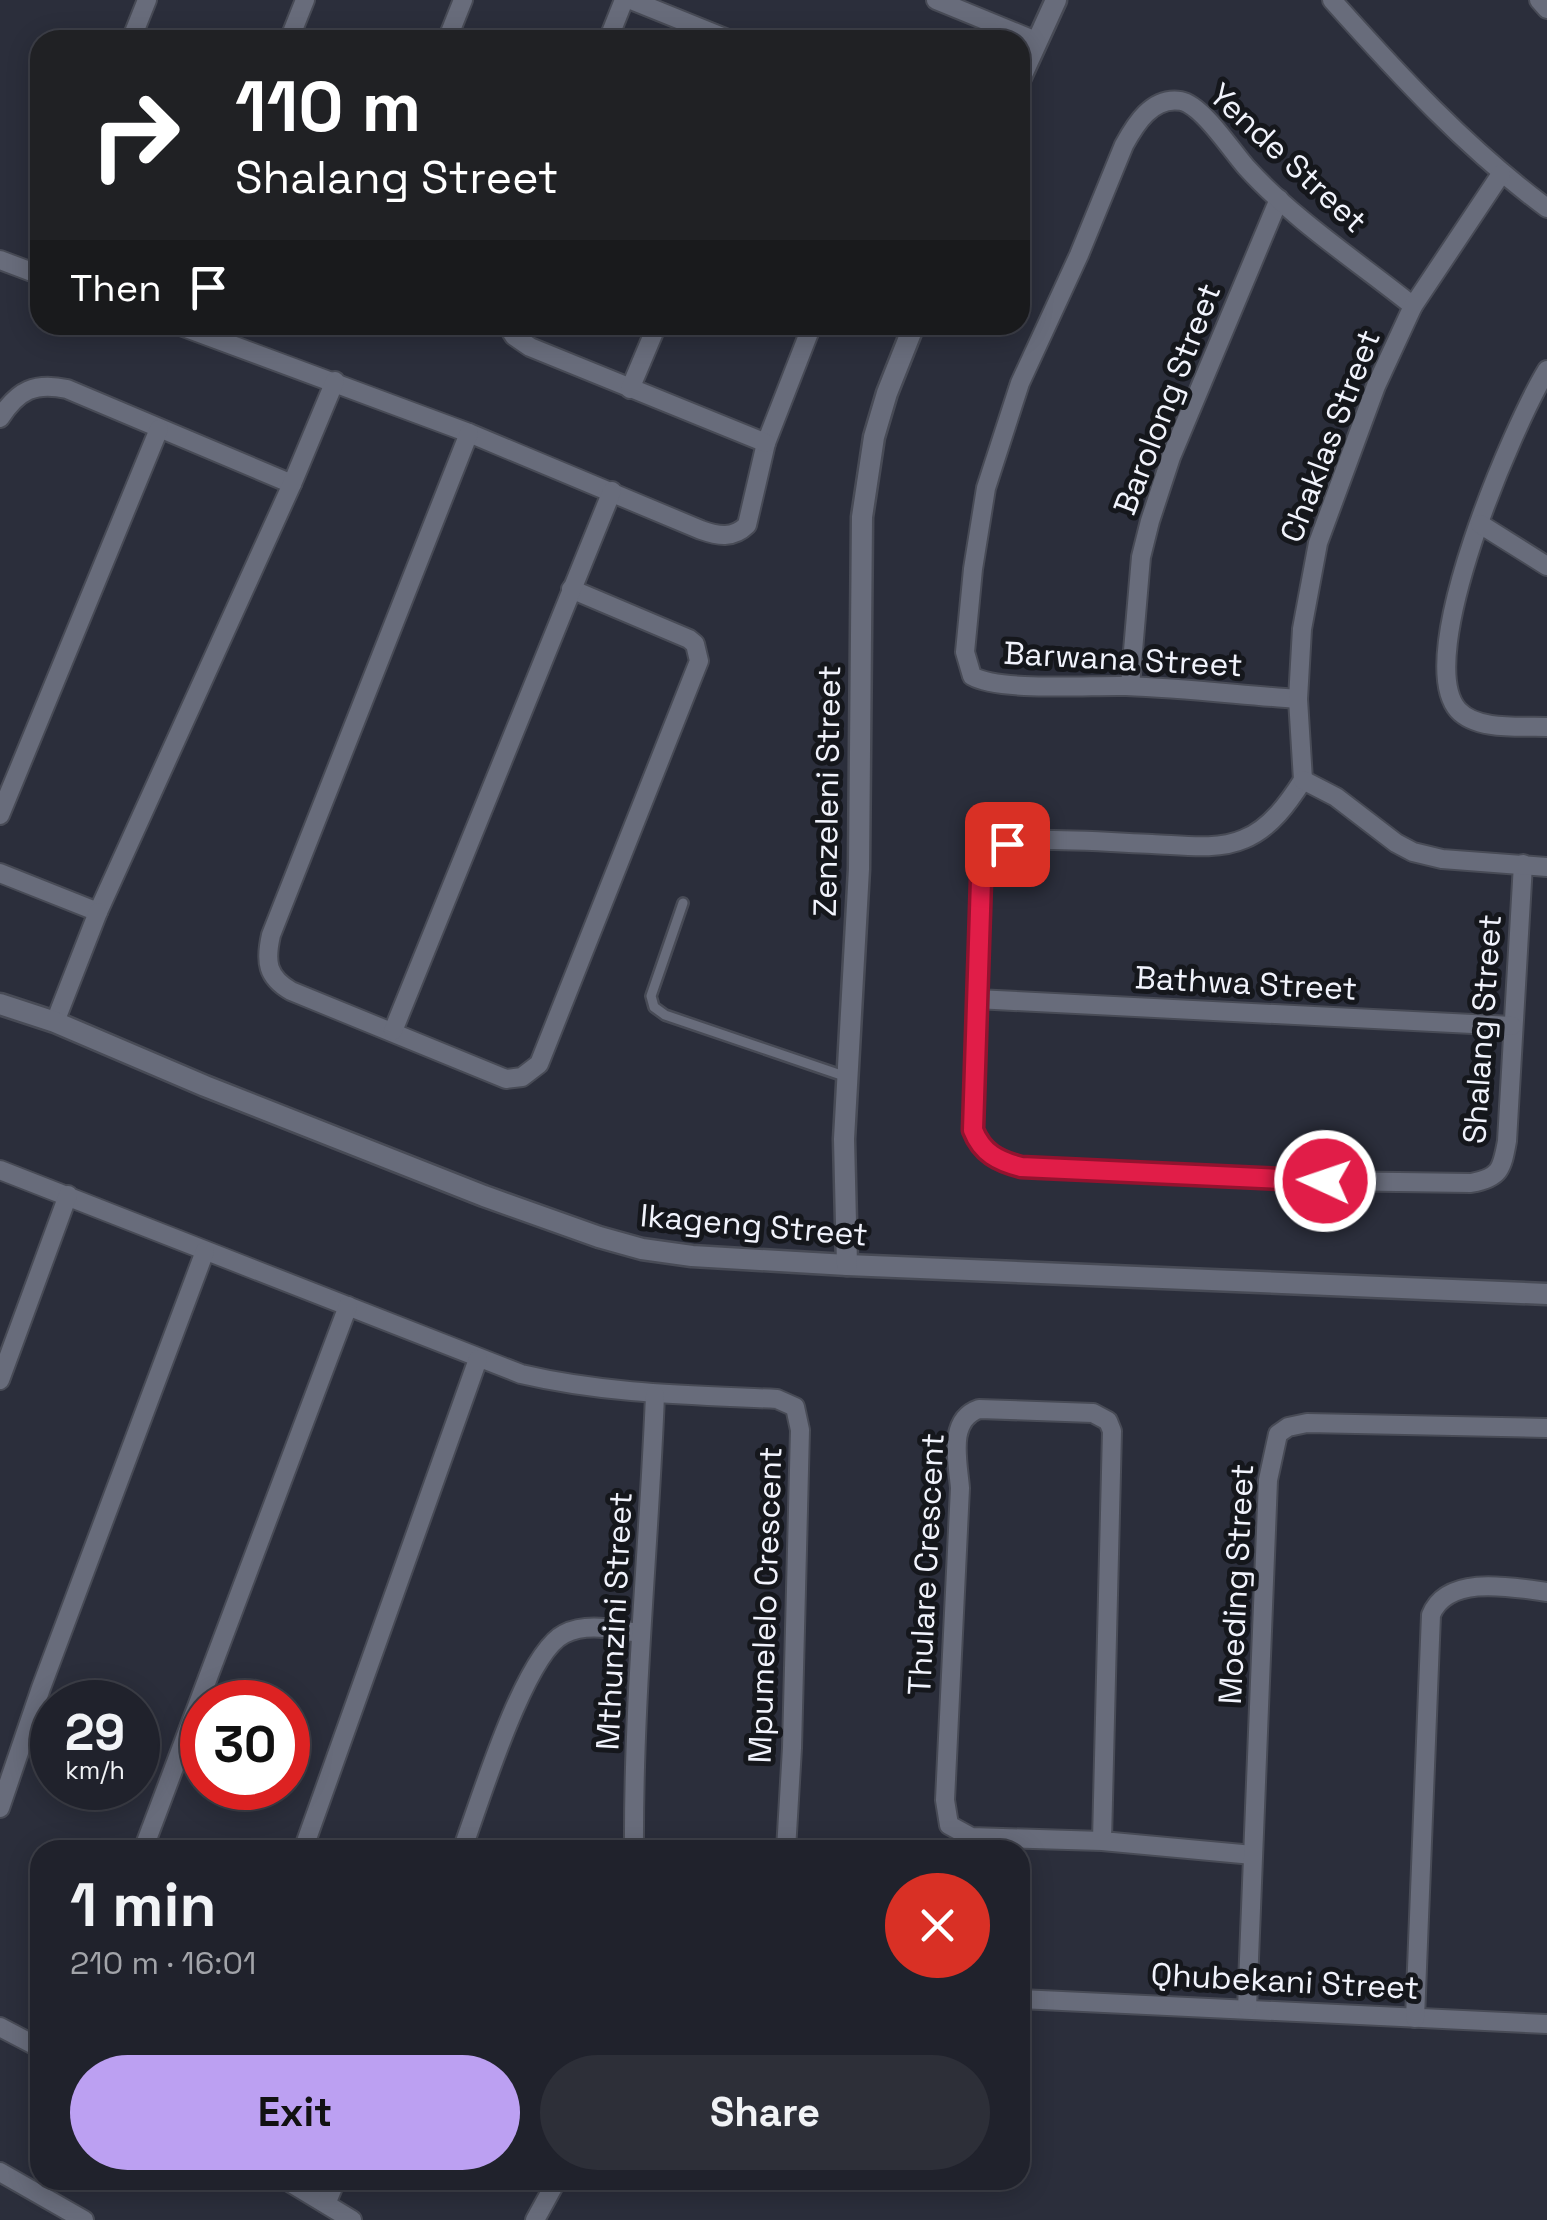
<!DOCTYPE html>
<html lang="en">
<head>
<meta charset="utf-8">
<style>
	:root { --surface:#20222c; --page:#2d2f38; --text:#f1f3f6; --muted:#a2a4a9; --line:#3d3f48; --accent:#bca0f2 }
	body { margin:0; font-family:"Space Grotesk",sans-serif; background:var(--page); color:var(--text); height:100vh; display:flex; flex-direction:column; font-size:38px; white-space:nowrap }
	* { box-sizing:border-box; margin:0 }
	p { font-size:32px; color:var(--muted) }
	.icon { flex:none; width:55px; height:55px; fill:none; stroke:currentColor; stroke-width:2; stroke-linecap:round; stroke-linejoin:round }
	.map { position:relative; flex:1; overflow:hidden }
	.panel { position:absolute; left:30px; top:1840px; width:1000px; height:350px; display:flex; flex-direction:column; background:var(--surface); border-radius:30px; box-shadow:0 5px 25px #0003,0 0 0 2px var(--line) }
	.panel>* { flex:none }
	.hud { position:absolute; left:30px; top:30px; width:1000px; height:305px; border-radius:30px; box-shadow:0 5px 25px #0003,0 0 0 2px var(--line); background:#202124; color:#fff; overflow:hidden }
	.speed { position:absolute; left:30px; top:1680px; display:flex; gap:20px; font-size:50px; font-weight:700; text-align:center }
	.speed>* { display:grid; place-content:center; width:130px; height:130px; border-radius:50%; background:var(--surface); box-shadow:0 5px 25px #0003,0 0 0 2px var(--line); line-height:1 }
	.speed small { font-size:25px; font-weight:400 }
	.speed .limit { border:15px solid #d22; background:#fff; color:#111 }
	.pin { position:absolute; display:grid; place-items:center; width:85px; height:85px; color:#fff; margin:-42px; border-radius:20px; box-shadow:0 5px 15px #0006 }
	.me { position:absolute; width:110px; margin:-55px; rotate:273deg; stroke-linejoin:round; filter:drop-shadow(0 0 8px #0008) }
	.turn { display:flex; align-items:center; gap:35px; height:210px; padding:0 40px; font-size:45px }
	.turn .icon { width:130px; height:130px; stroke-width:2.5 }
	.turn b { display:block; font-size:70px; line-height:85px }
	.then { display:flex; align-items:center; height:95px; padding:0 40px; background:#0003; gap:20px; font-size:38px }
	.round { display:grid; place-items:center; flex:none; width:105px; height:105px; border-radius:52px; background:var(--page) }
	.summary { display:flex; align-items:center; justify-content:space-between; height:170px; padding:0 40px }
	h1 { font-size:60px; font-weight:800; line-height:75px }
	.button { display:flex; gap:20px; margin-top:auto; padding:20px 40px }
	.button a { flex:1; height:115px; border-radius:60px; background:var(--accent); color:#111; font-size:40px; font-weight:800; line-height:115px; text-align:center }
	.button a+a { background:var(--page); color:var(--text) }
	.map>svg:first-child { display:block }
	.lines { fill:none; stroke-linecap:round; stroke-linejoin:round }
	.service-casing { stroke:#484b56; stroke-width:14 }
	.minor-casing { stroke:#484b56; stroke-width:22 }
	.tertiary-casing { stroke:#484b56; stroke-width:25 }
	.service { stroke:#686c7b; stroke-width:9 }
	.minor { stroke:#686c7b; stroke-width:18 }
	.tertiary { stroke:#686c7b; stroke-width:20 }
	.route-casing { stroke:#92132f; stroke-width:25 }
	.route { stroke:#e11d48; stroke-width:18 }
	.labels { text-anchor:middle; dominant-baseline:central; stroke-width:10; stroke-linejoin:round; paint-order:stroke }
	.street-label { font-size:32px; fill:#f1f3fc; stroke:#15171c }
</style>
</head>
<body>
<div class="map">
<svg width="1547" height="2220" viewBox="0 0 1547 2220">
	<rect width="100%" height="100%" fill="#2b2e3b"/>
	<g class="lines">
		<!-- service casing -->
		<g class="service-casing">
			<polyline id="service" points="683,903 651,996 654,1007 665,1015 847,1077"/>
		</g>
		<!-- minor casing -->
		<g class="minor-casing">
			<g id="minor">
				<polyline points="631,0 730,40"/>
				<polyline points="936,0 1036,41"/>
				<path d="M 1332,0 C 1398,74 1467,149 1547,208"/>
				<polyline points="1539,0 1547,9"/>
				<polyline points="131,40 147,0"/>
				<polyline points="289,40 305,0"/>
				<polyline points="447,40 463,0"/>
				<polyline points="608,40 624,0"/>
				<polyline points="0,260 40,275"/>
				<path d="M 178,325 L 469,433 L 701,530 C 718,536 733,539 747,525 L 766,443 L 812,325"/>
				<polyline points="507,325 514,336 530,347 766,443"/>
				<path d="M 1547,370 C 1514,424 1412,658 1458,710 C 1477,731 1521,726 1547,727"/>
				<polyline points="630,389 657,325"/>
				<path d="M 0,418 C 18,390 35,382 67,389 L 292,484"/>
				<path d="M 469,433 L 271,935 C 265,962 267,977 291,991 L 506,1079 L 522,1077 L 539,1064 L 699,661 L 695,644 L 689,639 L 571,589"/>
				<polyline points="1480,524 1547,566"/>
				<polyline points="1130,686 1141,557 1150,521 1171,457 1279,199"/>
				<path d="M 1298,699 C 1241,695 1183,688 1126,686 C 1090,685 1000,692 972,676 L 965,652 L 973,569 L 986,488 L 1020,383 L 1079,255 L 1124,145 C 1135,125 1152,96 1181,101 C 1202,105 1231,150 1246,167 C 1294,220 1357,261 1413,306"/>
				<path d="M 1303,780 C 1289,802 1270,829 1244,839 C 1217,851 1181,845 1152,844 C 1108,842 1065,839 1021,840 C 999,847 989,858 981,880 L 973,1130 C 982,1153 998,1160 1021,1167 L 1325,1181 L 1471,1183 C 1500,1178 1502,1169 1507,1141 L 1523,864"/>
				<polyline points="1303,780 1298,699 1302,629 1318,543 1376,386 1413,306 1501,174"/>
				<polyline points="1303,780 1336,797 1396,843 1413,852 1442,859 1547,867"/>
				<polyline points="0,815 159,429"/>
				<polyline points="0,873 98,912 292,484 335,381"/>
				<polyline points="976,999 1512,1026"/>
				<polyline points="55,1022 98,912"/>
				<polyline points="393,1031 612,491"/>
				<path d="M 0,1170 L 521,1374 C 606,1394 690,1395 777,1399 L 795,1407 L 800,1430 L 792,1748 L 786,1850"/>
				<polyline points="0,1380 68,1195"/>
				<polyline points="0,1808 41,1688 205,1251"/>
				<path d="M 1102,1841 L 1112,1431 L 1108,1421 L 1093,1413 L 979,1409 C 947,1420 958,1462 960,1488 L 945,1800 L 949,1825 L 971,1837 L 1102,1841 L 1253,1855"/>
				<polyline points="143,1850 348,1306"/>
				<polyline points="303,1850 478,1359"/>
				<path d="M 462,1850 C 479,1805 524,1654 564,1634 C 588,1622 615,1630 640,1633"/>
				<path d="M 634,1850 C 633,1698 649,1547 655,1395"/>
				<polyline points="1020,1999 1547,2024"/>
				<polyline points="1247,2009 1268,1480 1278,1434 1288,1427 1307,1423 1547,1428"/>
				<path d="M 1415,2018 L 1431,1615 C 1447,1574 1512,1587 1547,1592"/>
				<polyline points="0,2027 40,2048"/>
				<polyline points="0,2172 84,2220"/>
				<polyline points="286,2180 352,2220"/>
				<polyline points="326,2204 336,2180"/>
				<polyline points="535,2220 557,2180"/>
			</g>
		</g>
		<!-- tertiary casing -->
		<g class="tertiary-casing">
			<g id="tertiary">
				<polyline points="1020,79 1056,0"/>
				<polyline points="0,1004 55,1022 205,1086 484,1196 599,1237 642,1249 692,1256 847,1265 1547,1294"/>
				<polyline points="847,1265 844,1139 859,869 862,517 874,437 887,393 914,325"/>
			</g>
		</g>
		<!-- service -->
		<use href="#service" class="service"/>
		<!-- minor -->
		<use href="#minor" class="minor"/>
		<!-- tertiary -->
		<use href="#tertiary" class="tertiary"/>
	</g>
	<g class="lines">
		<!-- route casing -->
		<g class="route-casing">
			<path id="route" d="M 1007,844 L 987,864 L 981,880 L 973,1130 C 982,1153 998,1161 1021,1167 L 1325,1181"/>
		</g>
		<!-- route -->
		<use href="#route" class="route"/>
	</g>
	<g class="labels">
		<!-- street labels -->
		<g class="street-label">
			<text transform="translate(1288 158) rotate(43)">Yende Street</text>
			<text transform="translate(1167 399) rotate(-69)">Barolong Street</text>
			<text transform="translate(1330 436) rotate(-69)">Chaklas Street</text>
			<text transform="translate(1123 659) rotate(3)">Barwana Street</text>
			<text transform="translate(827 791) rotate(-89)">Zenzeleni Street</text>
			<text transform="translate(1246 983) rotate(3)">Bathwa Street</text>
			<text transform="translate(1482 1029) rotate(-86)">Shalang Street</text>
			<text transform="translate(754 1225) rotate(5)">Ikageng Street</text>
			<text transform="translate(926 1564) rotate(-87)">Thulare Crescent</text>
			<text transform="translate(1236 1584) rotate(-87)">Moeding Street</text>
			<text transform="translate(765 1605) rotate(-88)">Mpumelelo Crescent</text>
			<text transform="translate(614 1621) rotate(-87)">Mthunzini Street</text>
			<text transform="translate(1285 1981) rotate(3)">Qhubekani Street</text>
		</g>
	</g>
</svg>
<div class="speed"><div>29<small>km/h</small></div><div class="limit">30</div></div>
<div class="pin" style="left:1007px;top:844px;background:#d93025"><svg class="icon" aria-label="arrive" viewBox="0 0 24 24"><path d="M6 21V4h12l-3 4 3 4H6"/></svg></div>
<svg class="me" style="left:1325px;top:1181px" viewBox="-20 -20 40 40"><circle r="17" fill="#e11d48" stroke="#fff" stroke-width="3"/><path d="M0-11L8 9 0 5-8 9z" fill="#fff"/></svg>
<div class="hud">
<div class="turn"><svg class="icon" aria-label="right" viewBox="0 0 24 24"><path d="M7 20v-9h11M14 6l5 5-5 5"/></svg><div><b>110 m</b>Shalang Street</div></div>
<div class="then">Then<svg class="icon" aria-label="arrive" viewBox="0 0 24 24"><path d="M6 21V4h12l-3 4 3 4H6"/></svg></div>
</div>
<section class="panel">
<div class="summary"><div><h1>1 min</h1><p>210 m · 16:01</p></div><a class="round" style="background:#d93025;color:#fff"><svg class="icon" aria-label="close" viewBox="0 0 24 24"><path d="M6 6l12 12M18 6L6 18"/></svg></a></div>
<div class="button"><a>Exit</a><a>Share</a></div>
</section>
</div>
</body>
</html>
